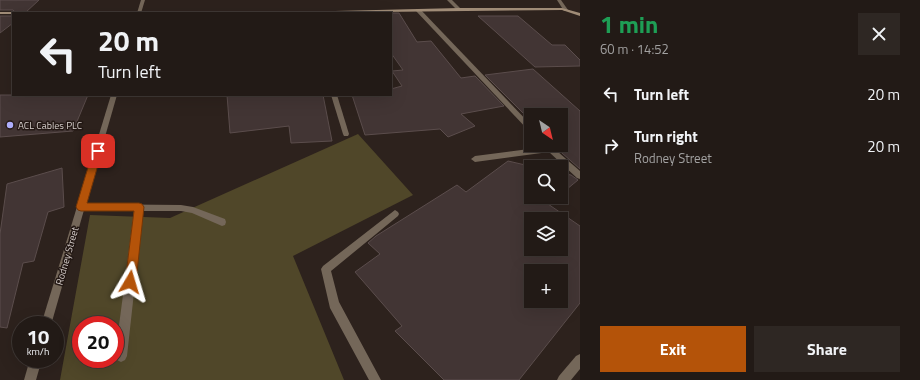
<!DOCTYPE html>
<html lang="en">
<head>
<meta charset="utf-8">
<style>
	:root { --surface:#221a16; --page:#2e2723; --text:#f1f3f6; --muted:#a2a1a1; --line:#3f3835; --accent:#b45309 }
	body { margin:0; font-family:"Titillium Web",sans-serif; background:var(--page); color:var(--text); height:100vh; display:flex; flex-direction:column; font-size:15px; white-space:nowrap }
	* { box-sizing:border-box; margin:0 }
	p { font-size:13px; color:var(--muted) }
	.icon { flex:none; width:22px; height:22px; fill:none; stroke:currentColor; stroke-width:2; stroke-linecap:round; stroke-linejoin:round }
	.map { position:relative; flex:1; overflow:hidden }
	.sheet { display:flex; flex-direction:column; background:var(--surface); width:340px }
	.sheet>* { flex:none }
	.hud { position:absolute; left:12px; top:12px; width:380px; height:84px; border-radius:0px; box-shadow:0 4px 16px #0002,0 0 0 1px var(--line); background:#221a16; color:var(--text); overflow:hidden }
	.needle { width:26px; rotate:145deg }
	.tools { position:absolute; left:524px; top:108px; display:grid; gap:8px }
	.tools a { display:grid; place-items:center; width:44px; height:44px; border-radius:0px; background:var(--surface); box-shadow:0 4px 16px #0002,0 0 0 1px var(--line); font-size:20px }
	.speed { position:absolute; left:12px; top:316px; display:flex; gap:8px; font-size:20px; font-weight:700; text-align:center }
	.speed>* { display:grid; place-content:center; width:52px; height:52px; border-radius:50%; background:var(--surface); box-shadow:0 4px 16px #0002,0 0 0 1px var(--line); line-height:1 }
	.speed small { font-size:10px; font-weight:400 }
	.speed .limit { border:6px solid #d22; background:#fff; color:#111 }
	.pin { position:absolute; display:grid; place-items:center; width:34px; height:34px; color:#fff; margin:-17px; border-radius:8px; box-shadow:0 2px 6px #0006 }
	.me { position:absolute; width:44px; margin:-22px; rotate:7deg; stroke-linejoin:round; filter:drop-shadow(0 0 3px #0008) }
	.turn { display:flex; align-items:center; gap:14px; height:84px; padding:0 20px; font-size:18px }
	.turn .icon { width:52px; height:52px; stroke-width:2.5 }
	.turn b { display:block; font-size:28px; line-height:34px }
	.round { display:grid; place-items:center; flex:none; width:42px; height:42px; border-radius:0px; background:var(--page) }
	.head { display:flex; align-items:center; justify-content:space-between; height:68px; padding:0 20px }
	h1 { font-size:24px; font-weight:700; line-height:30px; color:#1e9e55 }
	.primary-button { display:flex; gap:8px; margin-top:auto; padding:8px 20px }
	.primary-button a { flex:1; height:46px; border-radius:0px; background:var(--accent); color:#fff; font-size:16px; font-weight:700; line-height:46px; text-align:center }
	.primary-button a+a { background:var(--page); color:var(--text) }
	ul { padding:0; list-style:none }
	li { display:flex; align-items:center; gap:12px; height:52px; padding:0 20px }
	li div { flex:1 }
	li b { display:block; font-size:15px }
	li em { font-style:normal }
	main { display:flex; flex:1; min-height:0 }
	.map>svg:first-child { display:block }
	.green { fill:#504729; fill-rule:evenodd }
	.building { fill:#423534; stroke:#5b4d4c; fill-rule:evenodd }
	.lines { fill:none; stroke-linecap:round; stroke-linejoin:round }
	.lane { fill:#746759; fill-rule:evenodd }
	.street { fill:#746759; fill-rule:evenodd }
	.secondary { fill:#a08c77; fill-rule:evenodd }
	.route { fill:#b45309; stroke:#753606 }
	.poi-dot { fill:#aeaefb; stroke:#231814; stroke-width:1.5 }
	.labels { text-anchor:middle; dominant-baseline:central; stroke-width:3; stroke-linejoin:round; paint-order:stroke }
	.poi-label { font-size:10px; fill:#d7cfcc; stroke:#231814; text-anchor:start }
	.street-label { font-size:10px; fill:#d7cfcc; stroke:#231814 }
</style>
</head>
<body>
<main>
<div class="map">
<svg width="580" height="380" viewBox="0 0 580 380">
	<rect width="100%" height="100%" fill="#2d221d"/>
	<!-- green -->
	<path class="green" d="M 358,134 L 413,195 L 293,256 L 344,380 L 60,380 L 90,215 L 170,218 ZM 81,325 L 115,325 L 115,359 L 81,359 Z"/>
	<!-- building -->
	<g class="building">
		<polygon points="0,0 39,0 25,13 16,13 13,10 0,10"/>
		<polygon points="391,13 399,13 417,42 431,41 461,78 475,76 504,106 461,114 475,126 448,137 440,129 365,135 352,95 391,95 391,89 402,86 392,71 403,70 391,53"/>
		<polygon points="0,16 13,16 13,23 0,33"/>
		<polygon points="478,16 518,16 552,45 565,45 580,60 580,66 535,67"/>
		<polygon points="533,69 580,111 580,169 553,145 561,145 561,115 531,115 531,121 485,75"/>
		<polygon points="0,95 88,95 73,131 0,137"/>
		<polygon points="227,95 323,95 332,141 291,143 289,126 230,133"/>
		<path d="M 508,161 L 534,167 L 531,167 L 531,197 L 557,197 L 548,204 L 580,226 L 580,303 L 519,380 L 444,380 L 395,331 L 402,326 L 355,272 L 380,254 L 368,243 L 376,236 L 457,185 L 466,192 ZM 531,219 L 561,219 L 561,249 L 531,249 ZM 531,271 L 561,271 L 561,301 L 531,301 Z"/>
		<polygon points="62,168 64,207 48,212 34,261 23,263 7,328 0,327 0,234 7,184"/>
		<polygon points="561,173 571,175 578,180 561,194"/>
	</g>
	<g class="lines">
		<!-- lane -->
		<polygon class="lane" points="81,204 181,205 193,207 225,219 226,222 225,225 222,226 192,213 181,211 143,211 127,356 125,360 121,362 117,360 115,356 134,211 81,210 78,209 77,207 78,205"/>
		<!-- street -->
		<g class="street">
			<polygon points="141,0 145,0 141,13 137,13"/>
			<polygon points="447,0 452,0 461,9 457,10"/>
			<polygon points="557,0 561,0 568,10 568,11 564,11"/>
			<polygon points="416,9 420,9 531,125 531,131 529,131 416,11"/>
			<polygon points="111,95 117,95 51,325 41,325"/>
			<polygon points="331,95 337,95 349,134 348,136 344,136 343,134"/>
			<polygon points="544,145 550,145 580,171 580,179 577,178 549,152 475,162 471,159 475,156 544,147"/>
			<polygon points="395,210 398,212 399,214 398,216 331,271 339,302 381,380 369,380 330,308 321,269 323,266"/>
			<polygon points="580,354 580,369 571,380 557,380 559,376 576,356"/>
			<polygon points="30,359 42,359 36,380 24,380"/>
		</g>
		<!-- secondary -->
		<g class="secondary">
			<polygon points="459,8 562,8 580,13 580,16 562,10 292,13 294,12"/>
			<polygon points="0,12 13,12 15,13 13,13 13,14 0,14"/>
		</g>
	</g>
	<!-- route -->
	<polygon class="route" points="98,148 102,151 87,203 139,203 142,204 144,207 136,282 134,285 130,287 126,285 125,282 134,211 81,211 78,210 76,207 93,151"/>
	<!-- markers -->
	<circle class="poi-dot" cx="10" cy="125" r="4"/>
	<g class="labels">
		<!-- poi labels -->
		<g class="poi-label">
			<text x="18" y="125">ACL Cables PLC</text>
		</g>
		<!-- street labels -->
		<g class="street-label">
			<text transform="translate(67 256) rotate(-74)">Rodney Street</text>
		</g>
	</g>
</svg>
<div class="tools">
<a><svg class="needle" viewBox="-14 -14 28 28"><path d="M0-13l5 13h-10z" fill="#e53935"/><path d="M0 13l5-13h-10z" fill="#a2a1a1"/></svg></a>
<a><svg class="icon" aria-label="search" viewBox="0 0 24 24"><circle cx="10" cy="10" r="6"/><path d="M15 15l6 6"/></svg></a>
<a><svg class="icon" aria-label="layers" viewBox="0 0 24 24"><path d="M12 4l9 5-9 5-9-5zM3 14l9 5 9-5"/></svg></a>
<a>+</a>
</div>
<div class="speed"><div>10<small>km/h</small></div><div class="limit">20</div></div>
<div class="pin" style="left:98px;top:151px;background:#d93025"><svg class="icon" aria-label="arrive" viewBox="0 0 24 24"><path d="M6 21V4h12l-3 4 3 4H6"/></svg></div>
<svg class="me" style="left:130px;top:282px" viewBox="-20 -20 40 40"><path d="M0-17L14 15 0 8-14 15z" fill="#b45309" stroke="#fff" stroke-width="4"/></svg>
<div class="hud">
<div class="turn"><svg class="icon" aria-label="left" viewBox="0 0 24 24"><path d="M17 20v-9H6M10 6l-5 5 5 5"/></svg><div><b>20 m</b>Turn left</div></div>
</div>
</div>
<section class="sheet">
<div class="head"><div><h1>1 min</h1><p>60 m · 14:52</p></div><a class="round"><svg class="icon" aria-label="close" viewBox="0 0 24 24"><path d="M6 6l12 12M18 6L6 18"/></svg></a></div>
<ul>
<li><svg class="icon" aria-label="left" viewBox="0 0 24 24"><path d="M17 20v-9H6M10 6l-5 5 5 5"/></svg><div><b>Turn left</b></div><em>20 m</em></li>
<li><svg class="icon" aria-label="right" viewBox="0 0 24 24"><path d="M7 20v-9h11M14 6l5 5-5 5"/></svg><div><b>Turn right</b><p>Rodney Street</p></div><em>20 m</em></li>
</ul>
<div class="primary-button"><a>Exit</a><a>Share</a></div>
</section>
</main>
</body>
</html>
